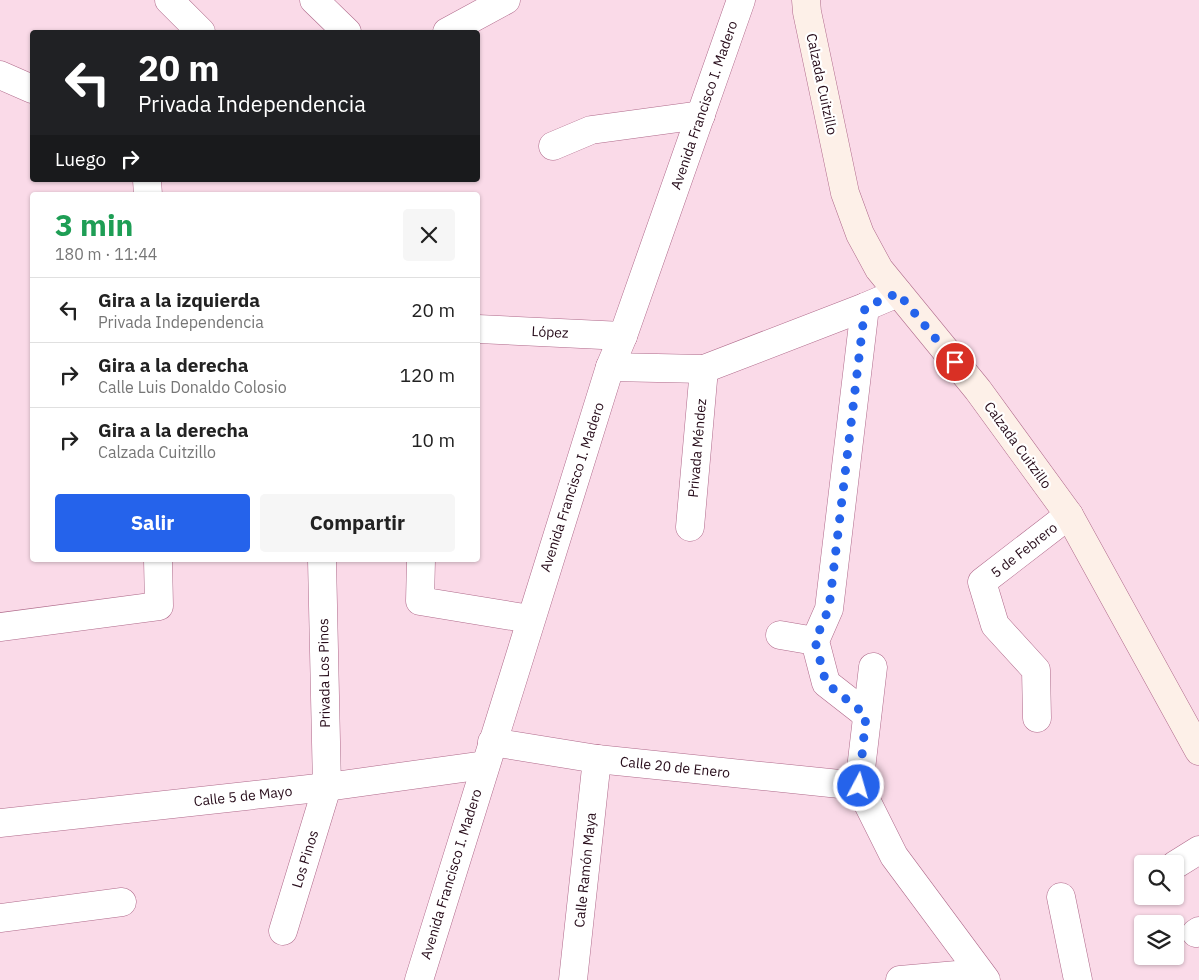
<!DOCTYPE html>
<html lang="es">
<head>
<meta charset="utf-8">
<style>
	:root { --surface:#fff; --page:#f6f6f6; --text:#222; --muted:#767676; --line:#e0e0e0; --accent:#2563eb }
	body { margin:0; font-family:"IBM Plex Sans",sans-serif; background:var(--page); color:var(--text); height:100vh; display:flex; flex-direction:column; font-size:19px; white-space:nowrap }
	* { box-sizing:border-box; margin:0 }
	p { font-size:16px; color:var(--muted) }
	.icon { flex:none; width:28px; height:28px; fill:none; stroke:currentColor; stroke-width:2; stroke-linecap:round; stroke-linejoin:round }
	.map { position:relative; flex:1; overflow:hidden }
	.side { position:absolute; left:30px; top:192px; width:450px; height:370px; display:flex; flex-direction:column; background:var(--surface); border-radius:5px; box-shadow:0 1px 4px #0004 }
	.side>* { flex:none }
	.banner { position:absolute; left:30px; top:30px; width:450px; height:152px; border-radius:5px; box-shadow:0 1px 4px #0004; background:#202124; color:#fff; overflow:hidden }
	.buttons { position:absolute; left:1134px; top:855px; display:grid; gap:10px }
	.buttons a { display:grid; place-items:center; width:50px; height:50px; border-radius:5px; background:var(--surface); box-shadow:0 1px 4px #0004; font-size:25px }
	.pin { position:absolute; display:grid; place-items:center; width:42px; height:42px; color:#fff; margin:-21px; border:2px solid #fff; border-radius:50%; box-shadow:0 1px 5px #0007 }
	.me { position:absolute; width:55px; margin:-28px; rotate:6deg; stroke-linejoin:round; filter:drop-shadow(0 0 4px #0008) }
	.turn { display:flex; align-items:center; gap:18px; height:105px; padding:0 25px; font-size:22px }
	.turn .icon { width:65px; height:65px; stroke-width:2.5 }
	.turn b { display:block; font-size:35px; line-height:42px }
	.then { display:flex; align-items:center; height:48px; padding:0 25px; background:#0003; gap:10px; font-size:19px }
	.round { display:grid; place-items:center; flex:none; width:52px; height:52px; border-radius:5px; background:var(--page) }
	.head { display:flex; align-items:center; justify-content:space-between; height:85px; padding:0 25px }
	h1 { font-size:30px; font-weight:800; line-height:38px; color:#1e9e55 }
	.action { display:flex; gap:10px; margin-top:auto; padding:10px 25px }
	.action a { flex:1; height:58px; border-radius:5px; background:var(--accent); color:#fff; font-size:20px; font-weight:800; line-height:58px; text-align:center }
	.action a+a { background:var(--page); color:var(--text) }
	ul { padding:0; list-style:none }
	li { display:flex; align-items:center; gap:15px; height:65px; padding:0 25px; border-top:1px solid var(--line) }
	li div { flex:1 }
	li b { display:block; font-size:19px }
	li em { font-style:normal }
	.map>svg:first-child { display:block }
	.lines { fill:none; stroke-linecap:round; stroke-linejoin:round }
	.street-casing { stroke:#af698a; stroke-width:29 }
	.secondary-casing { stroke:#af698a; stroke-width:29 }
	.street { stroke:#fff; stroke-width:28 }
	.secondary { stroke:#fdf0e8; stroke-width:28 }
	.route { stroke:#2563eb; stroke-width:9; stroke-dasharray:0 16.2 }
	.labels { text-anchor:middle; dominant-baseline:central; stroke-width:4.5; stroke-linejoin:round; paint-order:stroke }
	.street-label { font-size:14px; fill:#260b19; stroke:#fff }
</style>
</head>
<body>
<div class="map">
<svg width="1199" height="980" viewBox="0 0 1199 980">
	<rect width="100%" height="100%" fill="#fadae8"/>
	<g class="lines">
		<!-- street casing -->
		<g class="street-casing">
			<g id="street">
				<polyline points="169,0 201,32"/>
				<polyline points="314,0 347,32"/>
				<polyline points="447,32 506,0"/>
				<polyline points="0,75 32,89"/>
				<polyline points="553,146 591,130 701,115"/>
				<polyline points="147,180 148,195"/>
				<polyline points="865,307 829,609 815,641 826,683 867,715"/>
				<polyline points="478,329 623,336"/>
				<polyline points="610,367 704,369 865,307 898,293"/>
				<polyline points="690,527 704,369"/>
				<polyline points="421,560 420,601 530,619"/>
				<polyline points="0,627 159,606 158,560"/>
				<polyline points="780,635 815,641"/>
				<polyline points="873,667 859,786 894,856 986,980"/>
				<polyline points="1037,718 1036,670 995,625 982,582 1069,515"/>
				<polyline points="492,742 597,759 859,786"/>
				<polyline points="0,823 327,787 485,765"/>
				<polyline points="1175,865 1199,850"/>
				<polyline points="1061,897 1078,980"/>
				<polyline points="0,918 122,902"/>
				<polyline points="283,931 327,787 322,560"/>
				<polyline points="1196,933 1199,931"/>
				<polyline points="419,980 610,367 623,336 741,0"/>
				<polyline points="573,980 597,759"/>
				<polyline points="900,980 980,973"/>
			</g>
		</g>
		<!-- secondary casing -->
		<g class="secondary-casing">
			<polyline id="secondary" points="806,0 807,12 845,193 860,234 879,269 978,390 1069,515 1199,751"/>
		</g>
		<!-- street -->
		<use href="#street" class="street"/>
		<!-- secondary -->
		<use href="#secondary" class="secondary"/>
	</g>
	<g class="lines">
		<!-- route -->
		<polyline class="route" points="859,786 866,715 826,683 815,641 829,608 865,307 898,293 955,362"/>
	</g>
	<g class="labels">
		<!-- street labels -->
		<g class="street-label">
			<text transform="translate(822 84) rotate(78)">Calzada Cuitzillo</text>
			<text transform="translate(704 105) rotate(-71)">Avenida Francisco I. Madero</text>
			<text transform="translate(550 332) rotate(3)">López</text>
			<text transform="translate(1018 445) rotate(54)">Calzada Cuitzillo</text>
			<text transform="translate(697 448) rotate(-85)">Privada Méndez</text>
			<text transform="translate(572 487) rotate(-72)">Avenida Francisco I. Madero</text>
			<text transform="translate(1024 550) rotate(-38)">5 de Febrero</text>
			<text transform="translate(324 673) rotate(-91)">Privada Los Pinos</text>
			<text transform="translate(675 767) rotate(6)">Calle 20 de Enero</text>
			<text transform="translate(243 796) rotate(-6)">Calle 5 de Mayo</text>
			<text transform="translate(305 859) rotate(-73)">Los Pinos</text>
			<text transform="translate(585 870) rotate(-84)">Calle Ramón Maya</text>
			<text transform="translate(451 874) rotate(-73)">Avenida Francisco I. Madero</text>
		</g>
	</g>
</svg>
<div class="buttons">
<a><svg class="icon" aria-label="search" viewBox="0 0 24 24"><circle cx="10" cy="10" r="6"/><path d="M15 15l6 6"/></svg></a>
<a><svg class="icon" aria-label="layers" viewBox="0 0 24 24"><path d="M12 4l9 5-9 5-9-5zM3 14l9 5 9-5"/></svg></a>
</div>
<div class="pin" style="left:955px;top:362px;background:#d93025"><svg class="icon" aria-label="arrive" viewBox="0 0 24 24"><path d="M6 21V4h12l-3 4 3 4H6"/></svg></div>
<svg class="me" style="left:859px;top:786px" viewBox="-20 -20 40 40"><circle r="17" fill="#2563eb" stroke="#fff" stroke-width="3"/><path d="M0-11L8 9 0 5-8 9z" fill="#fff"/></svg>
<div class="banner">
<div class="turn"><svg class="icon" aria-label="left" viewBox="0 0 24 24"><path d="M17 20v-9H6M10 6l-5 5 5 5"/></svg><div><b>20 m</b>Privada Independencia</div></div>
<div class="then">Luego<svg class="icon" aria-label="right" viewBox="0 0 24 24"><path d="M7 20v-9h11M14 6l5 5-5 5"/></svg></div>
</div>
<section class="side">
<div class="head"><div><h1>3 min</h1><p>180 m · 11:44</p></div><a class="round"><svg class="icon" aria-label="close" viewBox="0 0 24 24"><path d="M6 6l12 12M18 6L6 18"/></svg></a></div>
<ul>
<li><svg class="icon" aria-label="left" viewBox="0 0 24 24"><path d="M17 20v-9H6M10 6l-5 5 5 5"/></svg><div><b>Gira a la izquierda</b><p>Privada Independencia</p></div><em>20 m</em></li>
<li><svg class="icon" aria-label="right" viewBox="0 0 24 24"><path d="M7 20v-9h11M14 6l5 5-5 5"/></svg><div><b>Gira a la derecha</b><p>Calle Luis Donaldo Colosio</p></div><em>120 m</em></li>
<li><svg class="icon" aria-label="right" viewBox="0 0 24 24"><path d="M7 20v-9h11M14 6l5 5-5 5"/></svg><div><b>Gira a la derecha</b><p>Calzada Cuitzillo</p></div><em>10 m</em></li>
</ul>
<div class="action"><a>Salir</a><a>Compartir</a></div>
</section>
</div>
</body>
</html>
